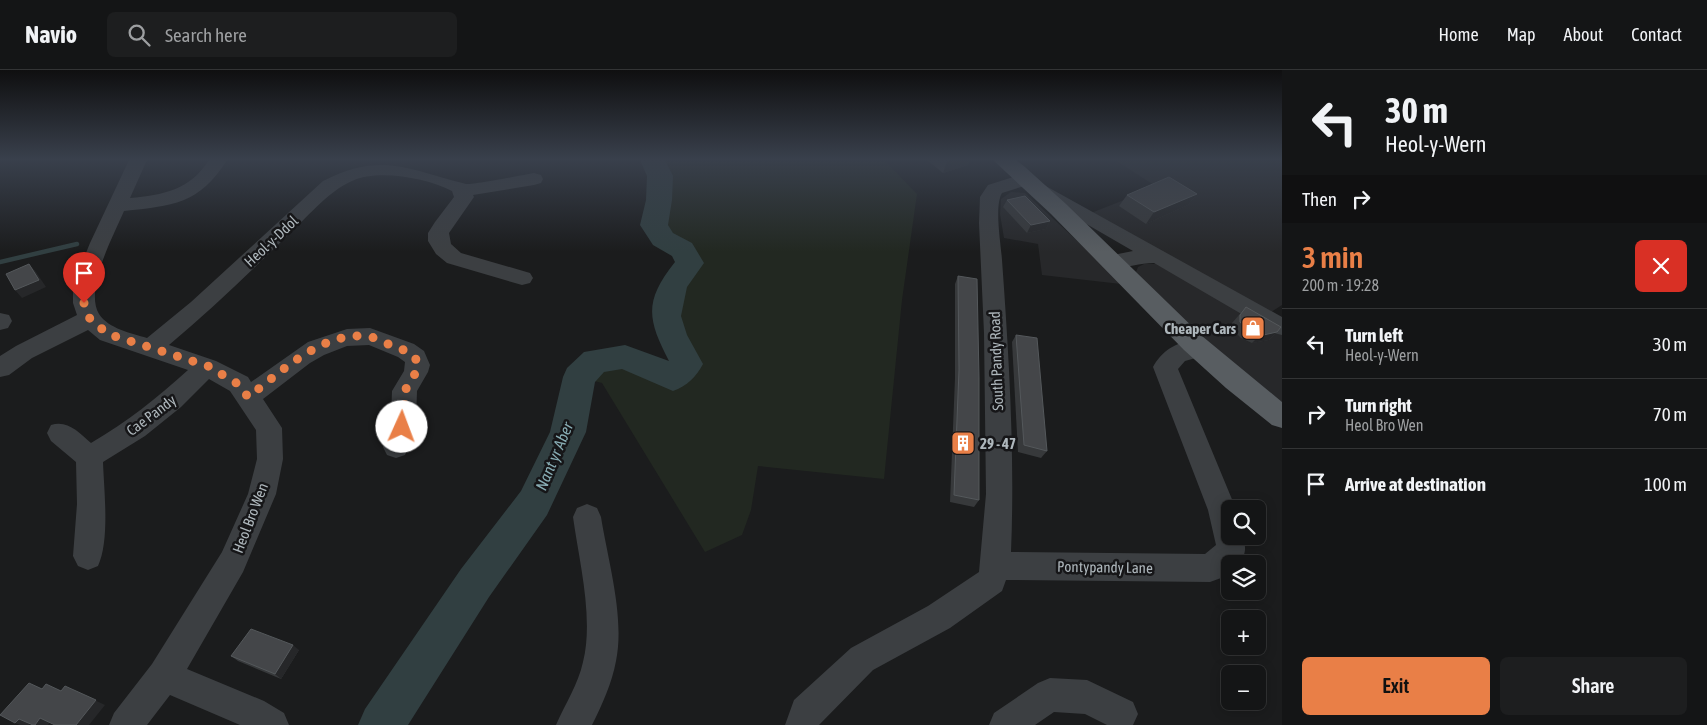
<!DOCTYPE html>
<html lang="en">
<head>
<meta charset="utf-8">
<style>
	:root { --surface:#141516; --page:#1d1e1f; --text:#f1f3f6; --muted:#9d9fa1; --line:#333435; --accent:#e97f47 }
	body { margin:0; font-family:"Asap Condensed",sans-serif; background:var(--page); color:var(--text); height:100vh; display:flex; flex-direction:column; font-size:19px; white-space:nowrap }
	* { box-sizing:border-box; margin:0 }
	p { font-size:16px; color:var(--muted) }
	.icon { flex:none; width:28px; height:28px; fill:none; stroke:currentColor; stroke-width:2; stroke-linecap:round; stroke-linejoin:round }
	.map { position:relative; flex:1; overflow:hidden }
	.drawer { display:flex; flex-direction:column; background:var(--surface); width:425px }
	.drawer>* { flex:none }
	.banner { background:#141516; color:var(--text); overflow:hidden }
	.controls { position:absolute; left:1221px; top:430px; display:grid; gap:10px }
	.controls a { display:grid; place-items:center; width:45px; height:45px; border-radius:8px; background:var(--surface); box-shadow:0 2px 12px #0003,0 0 0 1px var(--line); font-size:25px }
	.pin { position:absolute; display:grid; place-items:center; width:42px; height:42px; color:#fff; margin:-51px -21px; border-radius:50% 50% 50% 0; rotate:-45deg; box-shadow:0 0 5px #0007 }
	.pin .icon { rotate:45deg }
	.me { position:absolute; width:55px; margin:-28px; rotate:2deg; stroke-linejoin:round; filter:drop-shadow(0 0 4px #0008) }
	.turn { display:flex; align-items:center; gap:18px; height:105px; padding:0 20px; font-size:22px }
	.turn .icon { width:65px; height:65px; stroke-width:2.5 }
	.turn b { display:block; font-size:35px; line-height:42px }
	.then { display:flex; align-items:center; height:48px; padding:0 20px; background:#0003; gap:10px; font-size:19px }
	.round { display:grid; place-items:center; flex:none; width:52px; height:52px; border-radius:8px; background:var(--page) }
	.headline { display:flex; align-items:center; justify-content:space-between; height:85px; padding:0 20px }
	h1 { font-size:30px; font-weight:600; line-height:38px; color:var(--accent) }
	.button { display:flex; gap:10px; margin-top:auto; padding:10px 20px }
	.button a { flex:1; height:58px; border-radius:8px; background:var(--accent); color:#111; font-size:20px; font-weight:600; line-height:58px; text-align:center }
	.button a+a { background:var(--page); color:var(--text) }
	ul { padding:0; list-style:none }
	li { display:flex; align-items:center; gap:15px; height:70px; padding:0 20px; border-top:1px solid var(--line) }
	li div { flex:1 }
	li b { display:block; font-size:19px }
	li em { font-style:normal }
	header { display:flex; align-items:center; gap:30px; box-sizing:border-box; height:70px; padding:0 25px; background:var(--surface); border-bottom:1px solid var(--line) }
	header strong { font-size:24px }
	nav { display:flex; gap:28px; margin-inline-start:auto; font-size:18px }
	.search { width:350px; height:45px; background:var(--page); display:flex; align-items:center; gap:12px; box-sizing:border-box; padding:0 18px; border-radius:8px; color:var(--muted); font-size:19px }
	main { display:flex; flex:1; min-height:0 }
	.map>svg:first-child { display:block }
	.built { fill:#27282a }
	.green { fill:#222821 }
	.lines { fill:none; stroke-linecap:round; stroke-linejoin:round }
	.stream { stroke:#313f41; stroke-width:4.5 }
	.river { fill:#313f41; fill-rule:evenodd }
	.minor { fill:#3c3f42; fill-rule:evenodd }
	.major { fill:#585d61; fill-rule:evenodd }
	.wall { fill:#37393b }
	.shaded-wall { fill:#262729 }
	.building { fill:#444649; stroke:#54585b }
	.route { stroke:#e97f47; stroke-width:9; stroke-dasharray:0 16.2 }
	.labels { text-anchor:middle; dominant-baseline:central; stroke-width:5; stroke-linejoin:round; paint-order:stroke }
	.street-label { font-size:15px; fill:#aeb7bc; stroke:#161618 }
	.poi-label { font-size:15px; font-weight:bold; fill:#aeb7bc; stroke:#161618; text-anchor:end }
	.water-label { font-size:16px; font-style:italic; fill:#88adb4; stroke:#161618 }
</style>
</head>
<body>
<header>
<strong>Navio</strong>
<div class="search"><svg class="icon" aria-label="search" viewBox="0 0 24 24"><circle cx="10" cy="10" r="6"/><path d="M15 15l6 6"/></svg>Search here</div>
<nav><a>Home</a><a>Map</a><a>About</a><a>Contact</a></nav>
</header>
<main>
<div class="map">
<svg width="1282" height="655" viewBox="0 0 1282 655">
	<rect width="100%" height="100%" fill="#1b1c1d"/>
	<!-- built -->
	<g class="built">
		<polygon points="1115,90 1282,90 1282,235 1268,244 1091,143 1157,117"/>
		<polygon points="1011,122 1025,123 1095,187 1121,214 1042,205 1038,174 1004,168 1000,144 1001,129"/>
		<polygon points="1144,194 1156,194 1282,262 1282,334 1230,296 1136,202 1138,197"/>
	</g>
	<!-- green -->
	<polygon class="green" points="652,90 884,90 917,124 902,230 884,409 758,396 751,440 742,465 705,482 602,313 579,307 595,291 625,287 673,307 687,294 671,265 666,246 673,215 690,193 682,180 663,169 654,155 659,130 660,106"/>
	<g class="lines">
		<!-- stream -->
		<polyline class="stream" points="0,192 77,174"/>
		<!-- river -->
		<path class="river" d="M 640,90 L 665,90 L 673,106 L 672,130 L 668,155 L 673,163 L 692,173 L 704,193 L 687,217 L 681,246 L 687,265 L 703,294 C 696,307 687,316 673,321 L 622,299 L 604,302 L 595,312 L 586,362 L 547,445 L 489,527 L 408,655 L 358,655 L 365,639 L 461,499 L 521,421 L 550,362 L 563,307 L 567,298 L 584,282 L 625,275 L 669,291 C 647,249 644,231 675,192 L 672,186 L 653,175 L 640,155 L 646,130 L 647,106 Z"/>
		<!-- minor -->
		<g class="minor">
			<path d="M 129,90 L 147,90 L 130,128 C 163,125 190,120 209,90 L 227,90 C 200,134 172,136 124,141 C 114,165 84,219 99,244 C 109,259 131,263 147,268 L 191,232 L 323,111 C 382,81 409,100 466,114 C 471,115 524,105 534,103 L 541,105 L 543,109 L 541,113 L 534,115 L 473,125 L 474,127 L 449,163 L 451,174 L 461,183 L 530,203 L 533,208 L 530,213 L 522,215 L 447,193 L 436,184 L 428,171 L 428,163 L 435,152 L 454,127 L 452,121 C 426,108 379,99 352,111 C 327,122 307,148 286,167 C 248,204 210,241 169,275 L 216,291 L 248,307 L 251,312 L 308,272 L 347,259 L 370,258 L 414,274 L 424,281 L 430,295 L 428,302 L 417,321 L 416,352 L 405,385 L 396,388 L 387,385 L 383,377 L 391,348 L 392,321 L 404,301 L 405,292 L 398,287 L 369,275 L 347,276 L 324,285 L 310,293 L 263,329 L 282,358 L 283,389 L 276,424 L 243,502 L 187,599 L 264,631 L 284,643 L 289,655 L 240,655 L 170,625 L 147,655 L 109,655 L 114,643 L 152,594 L 222,482 L 248,424 L 257,389 L 256,360 L 230,321 L 209,309 L 181,337 L 145,366 L 103,392 C 104,421 110,470 98,496 L 88,500 L 78,496 L 73,486 L 77,434 L 76,392 L 51,371 L 47,363 L 51,355 C 68,350 78,362 91,373 C 128,351 156,329 188,300 L 100,270 L 88,260 L 32,288 L 9,305 L 0,307 L 0,286 L 16,276 L 77,245 L 73,233 L 73,215 L 90,173 Z"/>
			<path d="M 1026,103 L 1033,105 L 1035,110 L 1282,247 L 1282,265 L 1274,263 L 1154,193 C 1137,193 1119,201 1103,197 L 1100,192 L 1103,187 L 1133,181 L 1026,119 L 1024,116 L 1002,123 C 994,136 1001,174 1002,190 C 1009,287 1015,385 1011,482 L 1205,484 L 1216,475 L 1208,440 L 1153,297 C 1163,278 1185,266 1206,273 L 1210,279 L 1206,285 L 1185,291 L 1178,299 L 1236,439 L 1230,439 L 1230,466 L 1243,466 C 1246,478 1247,485 1237,494 L 1230,494 L 1230,500 L 1221,508 L 1210,512 L 1006,510 L 1002,521 L 950,558 L 873,600 L 819,655 L 785,655 L 794,630 L 851,578 L 928,536 L 979,502 L 986,424 L 984,263 L 979,153 L 980,127 L 988,115 Z"/>
			<polygon points="0,243 9,245 12,251 8,258 0,260"/>
			<path d="M 587,434 L 597,438 L 601,447 C 608,491 625,547 616,591 C 612,613 602,635 592,655 L 556,655 C 565,634 578,615 583,592 C 594,548 579,491 573,447 L 577,438 Z"/>
			<polygon points="1050,608 1087,610 1133,632 1138,644 1133,655 1107,655 1085,644 1054,642 1035,655 989,655 994,643 1038,613"/>
		</g>
		<!-- major -->
		<polygon class="major" points="993,90 1016,90 1025,97 1066,134 1202,266 1282,332 1282,358 1272,355 1226,318 1184,280 1051,144"/>
	</g>
	<!-- wall -->
	<g class="wall">
		<polygon points="927,90 970,90 968,95 943,103"/>
		<polygon points="1197,124 1188,135 1146,154 1119,136 1127,125"/>
		<polygon points="1007,130 1050,151 1046,159 1027,163 1003,137"/>
		<polygon points="958,206 979,430 974,437 950,432 955,308 955,214"/>
		<polygon points="1246,237 1277,262 1269,270 1252,273 1241,268 1232,259 1232,253"/>
		<polygon points="1016,265 1047,381 1041,388 1018,382 1012,272"/>
		<polygon points="299,580 281,609 238,591 231,586"/>
	</g>
	<!-- shaded-wall -->
	<g class="shaded-wall">
		<polygon points="951,90 970,90 968,95 943,103 947,92"/>
		<polygon points="1197,124 1188,135 1146,154 1154,142"/>
		<polygon points="1050,151 1046,159 1027,163 1031,155"/>
		<polygon points="29,194 36,202 46,217 22,228 15,220"/>
		<polygon points="1277,262 1269,270 1252,273 1259,266"/>
		<polygon points="293,575 299,580 281,609 275,604"/>
		<polygon points="65,616 105,635 89,655 76,655"/>
		<polygon points="40,648 50,652 48,655 35,655"/>
		<polygon points="19,649 31,653 29,655 20,655 15,653"/>
	</g>
	<!-- building -->
	<g class="building">
		<polygon points="1169,107 1197,124 1154,142 1127,125"/>
		<polygon points="1025,126 1050,151 1031,155 1007,130"/>
		<polygon points="29,194 39,210 15,220 6,204"/>
		<polygon points="958,206 977,209 979,308 979,430 954,425 959,300"/>
		<polygon points="1246,237 1281,257 1277,262 1259,266 1248,261 1240,252 1240,245"/>
		<polygon points="1016,265 1037,268 1047,381 1024,375"/>
		<polygon points="251,559 293,575 275,604 231,586"/>
		<polygon points="29,613 42,619 46,614 61,621 65,616 96,630 76,655 55,655 40,648 35,655 33,655 19,649 15,653 0,645"/>
	</g>
	<!-- sky -->
	<linearGradient id="sky" x2="0" y2="1"><stop stop-color="#0f0f10"/><stop offset="0.49" stop-color="#39404c"/><stop offset="1" stop-color="#39404c" stop-opacity="0"/></linearGradient>
	<rect width="1282" height="182" fill="url(#sky)"/>
	<g class="lines">
		<!-- route -->
		<path class="route" d="M 84,233 L 90,249 L 108,264 L 208,296 L 238,314 L 248,327 C 280,303 320,263 364,266 C 373,266 384,272 392,276 C 401,279 414,282 417,292 C 420,302 409,310 406,319 C 403,327 405,334 405,342 C 405,346 403,352 402,357"/>
	</g>
	<!-- icons -->
	<defs>
		<g id="shop-square" transform="scale(1.25)"><rect x="-9" y="-9" width="18" height="18" rx="4" fill="#e97f47" stroke="#161618"/><path d="M-5-2.5h2.3a2.7 3.5 0 0 1 5.4 0H5L5.5 6h-11ZM-1.5-2.5h3a1.5 2.3 0 0 0-3 0Z" fill="#fff"/></g>
		<g id="building-square" transform="scale(1.25)"><rect x="-9" y="-9" width="18" height="18" rx="4" fill="#e97f47" stroke="#161618"/><path d="M-4-6H4V6H1V3H-1V6H-4ZM-2.5-4.3h1.7v1.8h-1.7ZM.8-4.3h1.7v1.8H.8ZM-2.5-1h1.7V.8h-1.7ZM.8-1h1.7V.8H.8Z" fill="#fff"/></g>
	</defs>
	<g fill-rule="evenodd">
		<use href="#shop-square" x="1253" y="258"/>
		<use href="#building-square" x="963" y="373"/>
	</g>
	<g class="labels">
		<!-- street labels -->
		<g class="street-label">
			<text transform="translate(271 171) rotate(-43)">Heol-y-Ddol</text>
			<text transform="translate(996 291) rotate(-92)">South Pandy Road</text>
			<text transform="translate(151 345) rotate(-37)">Cae Pandy</text>
			<text transform="translate(250 448) rotate(-69)">Heol Bro Wen</text>
			<text transform="translate(1105 497) rotate(1)">Pontypandy Lane</text>
		</g>
		<!-- poi labels -->
		<g class="poi-label">
			<text x="1236" y="258">Cheaper Cars</text>
			<text x="980" y="373" text-anchor="start">29 - 47</text>
		</g>
		<!-- water labels -->
		<g class="water-label">
			<text transform="translate(554 386) rotate(-67)">Nant yr Aber</text>
		</g>
	</g>
</svg>
<div class="controls">
<a><svg class="icon" aria-label="search" viewBox="0 0 24 24"><circle cx="10" cy="10" r="6"/><path d="M15 15l6 6"/></svg></a>
<a><svg class="icon" aria-label="layers" viewBox="0 0 24 24"><path d="M12 4l9 5-9 5-9-5zM3 14l9 5 9-5"/></svg></a>
<a>+</a>
<a>−</a>
</div>
<div class="pin" style="left:84px;top:233px;background:#d93025"><svg class="icon" aria-label="arrive" viewBox="0 0 24 24"><path d="M6 21V4h12l-3 4 3 4H6"/></svg></div>
<svg class="me" style="left:402px;top:357px" viewBox="-20 -20 40 40"><circle r="19" fill="#fff"/><path d="M0-13L10 11 0 6-10 11z" fill="#e97f47"/></svg>
</div>
<section class="drawer">
<div class="banner">
<div class="turn"><svg class="icon" aria-label="left" viewBox="0 0 24 24"><path d="M17 20v-9H6M10 6l-5 5 5 5"/></svg><div><b>30 m</b>Heol-y-Wern</div></div>
<div class="then">Then<svg class="icon" aria-label="right" viewBox="0 0 24 24"><path d="M7 20v-9h11M14 6l5 5-5 5"/></svg></div>
</div>
<div class="headline"><div><h1>3 min</h1><p>200 m · 19:28</p></div><a class="round" style="background:#d93025;color:#fff"><svg class="icon" aria-label="close" viewBox="0 0 24 24"><path d="M6 6l12 12M18 6L6 18"/></svg></a></div>
<ul>
<li><svg class="icon" aria-label="left" viewBox="0 0 24 24"><path d="M17 20v-9H6M10 6l-5 5 5 5"/></svg><div><b>Turn left</b><p>Heol-y-Wern</p></div><em>30 m</em></li>
<li><svg class="icon" aria-label="right" viewBox="0 0 24 24"><path d="M7 20v-9h11M14 6l5 5-5 5"/></svg><div><b>Turn right</b><p>Heol Bro Wen</p></div><em>70 m</em></li>
<li><svg class="icon" aria-label="arrive" viewBox="0 0 24 24"><path d="M6 21V4h12l-3 4 3 4H6"/></svg><div><b>Arrive at destination</b></div><em>100 m</em></li>
</ul>
<div class="button"><a>Exit</a><a>Share</a></div>
</section>
</main>
</body>
</html>
